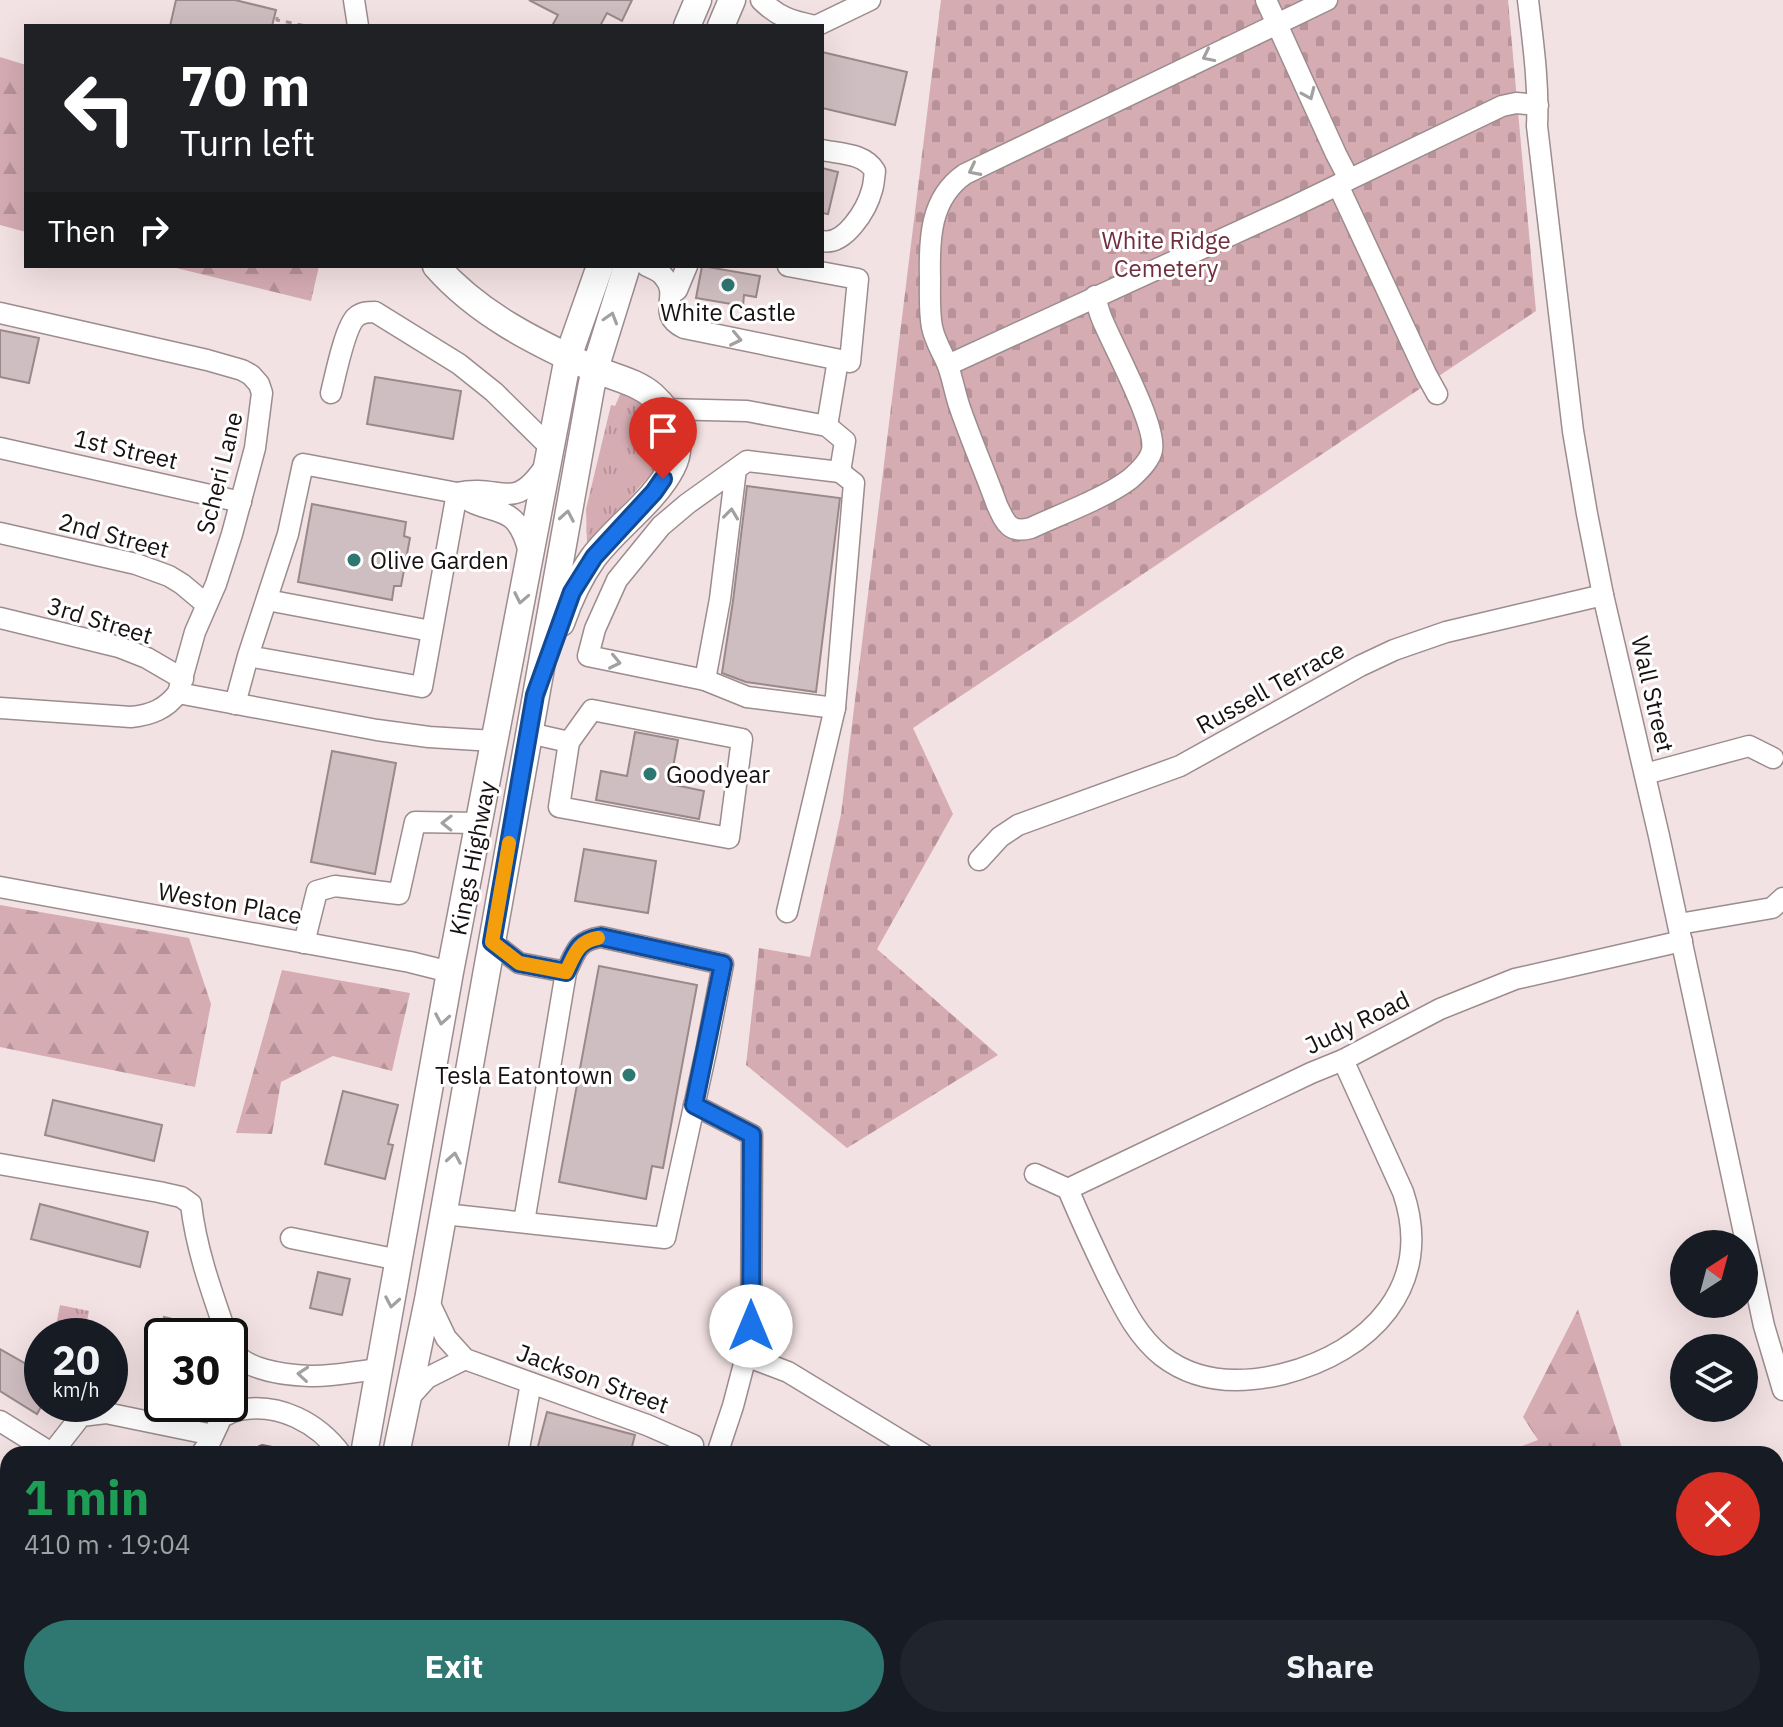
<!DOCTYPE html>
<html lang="en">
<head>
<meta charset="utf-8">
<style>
	:root { --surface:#171b24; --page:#20242c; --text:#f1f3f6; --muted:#9ea1a6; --accent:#2f7771 }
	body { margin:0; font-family:"IBM Plex Sans",sans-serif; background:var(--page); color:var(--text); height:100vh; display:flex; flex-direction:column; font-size:30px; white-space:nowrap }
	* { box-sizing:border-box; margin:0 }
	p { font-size:26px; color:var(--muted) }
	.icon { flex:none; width:44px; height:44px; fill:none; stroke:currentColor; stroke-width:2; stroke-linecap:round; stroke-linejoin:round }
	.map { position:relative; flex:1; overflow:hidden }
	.side { position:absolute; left:0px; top:1446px; width:1784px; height:282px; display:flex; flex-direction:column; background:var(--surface); border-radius:24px 24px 0 0; box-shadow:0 8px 32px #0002 }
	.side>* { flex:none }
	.hud { position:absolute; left:24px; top:24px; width:800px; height:244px; border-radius:0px; box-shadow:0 8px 32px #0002; background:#202124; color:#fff; overflow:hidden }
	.needle { width:52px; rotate:36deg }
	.buttons { position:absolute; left:1670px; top:1230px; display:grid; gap:16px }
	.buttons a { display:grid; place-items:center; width:88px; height:88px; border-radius:50%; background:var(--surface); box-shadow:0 8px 32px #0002; font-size:40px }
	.speed { position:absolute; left:24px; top:1318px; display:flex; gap:16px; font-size:40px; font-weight:700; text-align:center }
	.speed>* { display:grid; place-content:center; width:104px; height:104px; border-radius:50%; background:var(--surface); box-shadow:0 8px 32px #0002; line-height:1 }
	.speed small { font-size:20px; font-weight:400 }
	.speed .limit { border:4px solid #111; border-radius:12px; background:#fff; color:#111 }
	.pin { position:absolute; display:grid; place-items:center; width:68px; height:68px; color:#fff; margin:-82px -34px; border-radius:50% 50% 50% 0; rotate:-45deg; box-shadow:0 0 8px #0007 }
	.pin .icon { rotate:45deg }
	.me { position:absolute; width:88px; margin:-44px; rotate:0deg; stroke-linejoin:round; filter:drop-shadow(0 0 6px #0008) }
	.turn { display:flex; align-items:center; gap:28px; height:168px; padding:0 24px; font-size:36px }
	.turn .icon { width:104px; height:104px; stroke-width:2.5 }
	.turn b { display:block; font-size:56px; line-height:68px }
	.then { display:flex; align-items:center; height:76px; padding:0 24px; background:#0003; gap:16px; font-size:30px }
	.round { display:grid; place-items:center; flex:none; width:84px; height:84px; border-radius:42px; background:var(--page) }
	.overview { display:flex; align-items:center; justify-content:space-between; height:136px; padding:0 24px }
	h1 { font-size:48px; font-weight:800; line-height:60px; color:#1e9e55 }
	.primary-button { display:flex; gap:16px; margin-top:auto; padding:16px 24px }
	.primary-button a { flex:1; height:92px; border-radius:48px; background:var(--accent); color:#fff; font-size:32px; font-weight:800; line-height:92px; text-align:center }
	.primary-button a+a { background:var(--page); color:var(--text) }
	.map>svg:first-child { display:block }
	.grass { fill:url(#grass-tufts) }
	.forest { fill:url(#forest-firs) }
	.cemetery { fill:url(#cemetery-stones) }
	.water { fill:#b48089; stroke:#855f65; stroke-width:2 }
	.building { fill:#cfbec1; stroke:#99898b; stroke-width:2 }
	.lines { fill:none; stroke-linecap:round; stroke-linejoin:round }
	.minor-casing { stroke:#9c8c8e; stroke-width:23 }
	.major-casing { stroke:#9c8c8e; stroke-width:29 }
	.path { stroke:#a79a9c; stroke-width:3; stroke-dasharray:6 6; stroke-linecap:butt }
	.minor { stroke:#fff; stroke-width:20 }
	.major { stroke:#fff; stroke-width:26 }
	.oneway { stroke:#a2a0a0 }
	.route-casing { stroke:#114b97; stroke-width:20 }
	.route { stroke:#1a73e8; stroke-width:14 }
	.slow { stroke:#f59e0b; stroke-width:14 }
	.poi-dot { fill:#2f7771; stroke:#fff; stroke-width:3 }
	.labels { text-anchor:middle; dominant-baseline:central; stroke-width:6; stroke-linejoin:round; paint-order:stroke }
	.park-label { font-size:24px; fill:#702e3e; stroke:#fff }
	.poi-label { font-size:24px; fill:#171112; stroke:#fff; text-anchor:start }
	.street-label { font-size:24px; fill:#171112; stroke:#fff }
</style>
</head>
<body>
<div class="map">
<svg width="1783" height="1727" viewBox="0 0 1783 1727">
	<defs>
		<pattern id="grass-tufts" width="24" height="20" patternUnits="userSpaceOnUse" patternTransform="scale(2)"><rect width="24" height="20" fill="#d6acb3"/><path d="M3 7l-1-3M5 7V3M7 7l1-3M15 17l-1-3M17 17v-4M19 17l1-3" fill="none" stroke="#b79399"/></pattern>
		<pattern id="forest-firs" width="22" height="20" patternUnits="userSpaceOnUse" patternTransform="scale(2)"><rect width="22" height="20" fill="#d6acb3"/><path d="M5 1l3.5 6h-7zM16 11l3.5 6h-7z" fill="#b79399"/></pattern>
		<pattern id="cemetery-stones" width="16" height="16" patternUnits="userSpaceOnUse" patternTransform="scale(2)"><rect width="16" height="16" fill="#d6acb3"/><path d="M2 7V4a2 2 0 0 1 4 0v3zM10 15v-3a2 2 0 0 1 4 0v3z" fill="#b79399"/></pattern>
	</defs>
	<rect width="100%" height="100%" fill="#f3e2e4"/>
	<!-- grass -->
	<g class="grass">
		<path d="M 622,390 C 629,394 638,398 644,403 C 667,420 669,451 652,473 L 587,545 L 586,509 L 611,405 L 615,406 Z"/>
		<polygon points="60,1305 89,1311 84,1336 54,1336"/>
	</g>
	<!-- forest -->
	<g class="forest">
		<polygon points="0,57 26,65 26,232 0,225"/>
		<polygon points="168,266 319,266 311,301"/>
		<polygon points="0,905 189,938 211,1004 195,1087 0,1047"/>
		<polygon points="282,970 410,993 392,1071 333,1056 281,1082 272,1134 236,1133"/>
		<polygon points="1578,1309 1624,1454 1500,1454 1538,1440 1523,1417"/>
		<polygon points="0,1550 8,1553 8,1600 0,1644"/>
		<polygon points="1416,1720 1681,1720 1684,1727 1428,1727"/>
	</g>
	<!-- cemetery -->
	<polygon class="cemetery" points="941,0 1508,0 1536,311 913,728 953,814 877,949 998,1055 847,1148 746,1065 759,948 810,957 841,814"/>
	<!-- water -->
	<polygon class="water" points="262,1445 288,1450 292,1454 249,1454 255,1448"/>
	<!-- building -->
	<g class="building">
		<polygon points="176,0 235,0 276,10 272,26 170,26"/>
		<polygon points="529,0 632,0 622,21 607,13 600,26 552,26 558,15"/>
		<polygon points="822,52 907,72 895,125 822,108"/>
		<polygon points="822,168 838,172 828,214 822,213"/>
		<polygon points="702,266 760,276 756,297 744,295 743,306 696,298"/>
		<polygon points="0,330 39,338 29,383 0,377"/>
		<polygon points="375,377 461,391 453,439 367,424"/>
		<polygon points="747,486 840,498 816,692 746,682 722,673 733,601"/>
		<polygon points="312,504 406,522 404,536 410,538 401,586 394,586 392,600 298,582"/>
		<polygon points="635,732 678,740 670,784 704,791 699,819 596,800 601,771 627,776"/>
		<polygon points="332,751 396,763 375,874 311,862"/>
		<polygon points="584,849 656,861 648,913 575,901"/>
		<polygon points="599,966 697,985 663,1168 652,1166 646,1199 559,1182"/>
		<polygon points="343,1091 398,1105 388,1144 393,1145 385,1179 325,1164"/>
		<polygon points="53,1100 162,1125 154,1161 45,1135"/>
		<polygon points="40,1204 148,1232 140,1267 31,1239"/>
		<polygon points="318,1272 350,1279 342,1315 310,1308"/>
		<polygon points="164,1317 210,1328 213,1336 159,1336"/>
		<polygon points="0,1349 42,1373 42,1405 37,1414 0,1391"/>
		<polygon points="547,1412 635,1435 630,1454 536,1454"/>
	</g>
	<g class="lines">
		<!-- minor casing -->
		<g class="minor-casing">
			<g id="minor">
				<polyline points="354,0 358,26"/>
				<path d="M 761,0 C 778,17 791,21 815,26"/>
				<polyline points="1266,0 1336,154 1349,179"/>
				<path d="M 1528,0 C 1533,42 1539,84 1537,126 L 1573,431 L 1587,514 L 1603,595 L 1659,836 L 1764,1326 L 1783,1390"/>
				<polyline points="816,26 870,0"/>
				<path d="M 822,150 C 841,154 864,153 875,171 C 874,177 874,184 872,190 C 867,209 845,246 822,241"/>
				<polyline points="1338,185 1426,374 1437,394"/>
				<path d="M 647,266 C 653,269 660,271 664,277 C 681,296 655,314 684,328 L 850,362 L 858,279 L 788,266"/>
				<polyline points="671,294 677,290 687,266"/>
				<path d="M 1095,296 C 1097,304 1099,312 1102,319 C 1113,346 1157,426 1152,450 C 1150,461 1138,472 1130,479 C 1105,498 1061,514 1031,528 C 1009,534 1005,522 997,505 C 985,472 971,440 960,408 C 955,394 953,380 948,366 C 943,353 935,342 932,327 C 929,311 930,294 930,278 C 929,239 930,198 965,174 L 1327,0"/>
				<path d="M 0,313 L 207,360 L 242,370 L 251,375 L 259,384 L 262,393 L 255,448 L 232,534 L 216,584 L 195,632 L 178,693 C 166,709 151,715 131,717 L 0,708"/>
				<polyline points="948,365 1290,208 1502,106 1516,103 1538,105"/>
				<path d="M 331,393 C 335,377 345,327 356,317 C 362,312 368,312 375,312 L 459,364 L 494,392 L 551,448"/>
				<polyline points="664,409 747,411 827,426 838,360"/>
				<polyline points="0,448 241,502"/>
				<polyline points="736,469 720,599 705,680 588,656 595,629 617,580 661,526 687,504 747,461 840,472 845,441 827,426"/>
				<polyline points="0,533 136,564 169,576 182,584 206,604"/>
				<path d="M 529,553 C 516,497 491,520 457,493 C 503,483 512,515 546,465"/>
				<polyline points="267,600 431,631"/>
				<polyline points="0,618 119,647 147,658 183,679"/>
				<polyline points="705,680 747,697 835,708 854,483 840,472"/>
				<polyline points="178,693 377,730 429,737 494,741"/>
				<polyline points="235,704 248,656 422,687 457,493 303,464 288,534 248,656"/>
				<polygon points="592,710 742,739 729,838 559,807 569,742"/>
				<polyline points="529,733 569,742"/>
				<polyline points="1645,774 1749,746 1773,758"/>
				<polyline points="979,860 1000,837 1018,825 1180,766 1360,666 1394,650 1446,632 1603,595"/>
				<polyline points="0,887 410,962 450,972"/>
				<polyline points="787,912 835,708"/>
				<polyline points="1679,924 1772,908 1783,898"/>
				<polyline points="492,942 519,963 566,972"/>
				<polyline points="304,943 317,891 335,886 399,894 415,822 478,823"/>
				<polyline points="694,1105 752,1135 751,1358 744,1364 733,1406 719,1448"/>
				<path d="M 0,1164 L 159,1192 L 181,1197 L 191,1204 C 196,1249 212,1293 227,1336"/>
				<polyline points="1035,1174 1068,1189"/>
				<path d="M 1068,1189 C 1080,1218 1094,1248 1108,1277 C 1123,1306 1136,1335 1162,1356 C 1198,1384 1242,1384 1283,1374 C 1370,1352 1435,1286 1403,1192 L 1343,1060"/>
				<polyline points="1068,1189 1311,1073 1343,1060 1440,1009 1515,979 1682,941"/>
				<path d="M 444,1214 L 665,1238 L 706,1052 L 723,964 L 601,937 C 576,941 576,952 566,972 L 524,1222"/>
				<polyline points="291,1238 399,1260"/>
				<polyline points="428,1300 446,1338 465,1359 647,1425 693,1445"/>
				<path d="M 230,1346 C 241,1370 285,1375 310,1376 C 332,1377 357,1371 380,1369"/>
				<polyline points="751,1358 788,1372 923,1454"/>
				<polyline points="407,1400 427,1378 465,1359"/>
				<path d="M 221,1417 C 227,1415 233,1411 239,1410 C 279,1402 318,1423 341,1454"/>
				<polyline points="0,1421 53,1454"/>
				<polyline points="52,1453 81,1416 106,1413 213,1435"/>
				<polyline points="201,1454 210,1442 219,1423"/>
				<polyline points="518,1454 531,1383"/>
				<polyline points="230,1720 229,1726 233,1727"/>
				<polyline points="760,1720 772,1727"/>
				<polyline points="954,1720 965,1727"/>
				<polyline points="1163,1720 1175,1727"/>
				<polyline points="1368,1720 1380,1727"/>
				<polyline points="8,1727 9,1720"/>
				<polyline points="644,1727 645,1720"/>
			</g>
		</g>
		<!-- major casing -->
		<g class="major-casing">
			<g id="major">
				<polyline points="687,26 698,0"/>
				<polyline points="721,26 732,0"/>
				<path d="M 436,266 C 478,314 535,342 592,368 C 612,377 636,381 653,396 C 672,413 685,442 672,467 C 654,502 616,527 593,558 C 578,579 569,600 561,623"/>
				<polyline points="364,1454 450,972 568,357 600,266"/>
				<polyline points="396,1454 428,1300 591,388 595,369 627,266"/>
				<polyline points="315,1727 316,1720"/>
				<polyline points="342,1727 343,1720"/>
			</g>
		</g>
		<!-- path -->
		<polyline class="path" points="277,17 277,20 306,26"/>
		<!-- minor -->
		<use href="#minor" class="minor"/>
		<!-- major -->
		<use href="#major" class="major"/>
	</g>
	<!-- one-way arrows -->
	<defs><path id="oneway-chevron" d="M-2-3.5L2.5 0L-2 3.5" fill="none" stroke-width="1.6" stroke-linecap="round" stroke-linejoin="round" transform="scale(2)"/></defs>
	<g class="oneway">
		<use href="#oneway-chevron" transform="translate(1208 56) rotate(154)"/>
		<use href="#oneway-chevron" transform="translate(1309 94) rotate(66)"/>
		<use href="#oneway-chevron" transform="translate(974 170) rotate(153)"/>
		<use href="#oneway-chevron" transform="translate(611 318) rotate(-73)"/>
		<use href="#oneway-chevron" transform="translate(736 339) rotate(12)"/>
		<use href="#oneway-chevron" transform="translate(731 514) rotate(-83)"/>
		<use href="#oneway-chevron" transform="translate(567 516) rotate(-80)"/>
		<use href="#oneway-chevron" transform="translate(521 598) rotate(101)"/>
		<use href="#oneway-chevron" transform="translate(615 662) rotate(12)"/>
		<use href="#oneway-chevron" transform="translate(447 823) rotate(-179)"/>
		<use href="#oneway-chevron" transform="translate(442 1019) rotate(100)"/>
		<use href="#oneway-chevron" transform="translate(454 1158) rotate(-80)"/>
		<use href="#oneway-chevron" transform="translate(392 1302) rotate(100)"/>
		<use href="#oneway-chevron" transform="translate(303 1374) rotate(-175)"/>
	</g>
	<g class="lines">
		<!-- route casing -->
		<g class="route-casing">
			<path id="route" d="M 663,479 L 654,492 L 594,557 L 572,592 L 535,695 L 492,942 L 519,963 L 566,972 C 576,952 576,941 601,937 L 723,964 L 694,1105 L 752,1135 L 751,1326"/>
		</g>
		<!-- route -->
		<use href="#route" class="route"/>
		<!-- slow -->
		<path class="slow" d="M 509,843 L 492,942 L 519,963 L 566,972 C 574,956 578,941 598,938"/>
	</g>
	<!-- markers -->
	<g class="poi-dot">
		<circle cx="728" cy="285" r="8"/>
		<circle cx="354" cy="560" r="8"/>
		<circle cx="650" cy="774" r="8"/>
		<circle cx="629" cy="1075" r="8"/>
	</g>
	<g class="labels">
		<!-- park labels -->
		<g class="park-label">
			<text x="1166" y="240">White Ridge<tspan x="1166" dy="28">Cemetery</tspan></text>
		</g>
		<!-- poi labels -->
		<g class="poi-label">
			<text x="728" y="312" text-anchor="middle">White Castle</text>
			<text x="370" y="560">Olive Garden</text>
			<text x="666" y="774">Goodyear</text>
			<text x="613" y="1075" text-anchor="end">Tesla Eatontown</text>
		</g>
		<!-- street labels -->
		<g class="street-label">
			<text transform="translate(126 449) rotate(13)">1st Street</text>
			<text transform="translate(219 473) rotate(-76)">Scheri Lane</text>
			<text transform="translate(114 535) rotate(15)">2nd Street</text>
			<text transform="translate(100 620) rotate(17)">3rd Street</text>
			<text transform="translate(1270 687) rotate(-29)">Russell Terrace</text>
			<text transform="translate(1653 694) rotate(77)">Wall Street</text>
			<text transform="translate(472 858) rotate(-79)">Kings Highway</text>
			<text transform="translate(230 903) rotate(10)">Weston Place</text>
			<text transform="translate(1357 1022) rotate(-26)">Judy Road</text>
			<text transform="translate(593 1378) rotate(20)">Jackson Street</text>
		</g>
	</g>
</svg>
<div class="buttons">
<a><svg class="needle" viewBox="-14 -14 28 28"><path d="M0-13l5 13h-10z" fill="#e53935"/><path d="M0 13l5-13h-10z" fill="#9ea1a6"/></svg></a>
<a><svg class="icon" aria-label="layers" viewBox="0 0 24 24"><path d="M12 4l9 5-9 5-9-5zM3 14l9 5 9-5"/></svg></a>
</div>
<div class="speed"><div>20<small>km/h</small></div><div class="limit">30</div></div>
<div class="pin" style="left:663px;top:479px;background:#d93025"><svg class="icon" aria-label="arrive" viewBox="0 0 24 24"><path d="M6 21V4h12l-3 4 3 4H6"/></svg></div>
<svg class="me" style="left:751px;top:1326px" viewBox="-20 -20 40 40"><circle r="19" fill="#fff"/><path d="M0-13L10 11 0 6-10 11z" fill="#1a73e8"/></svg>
<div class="hud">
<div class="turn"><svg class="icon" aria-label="left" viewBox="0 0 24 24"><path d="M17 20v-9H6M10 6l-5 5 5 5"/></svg><div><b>70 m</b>Turn left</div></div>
<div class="then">Then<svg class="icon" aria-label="right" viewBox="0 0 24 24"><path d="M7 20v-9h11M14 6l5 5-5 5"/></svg></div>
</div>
<section class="side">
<div class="overview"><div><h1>1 min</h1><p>410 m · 19:04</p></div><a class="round" style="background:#d93025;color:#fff"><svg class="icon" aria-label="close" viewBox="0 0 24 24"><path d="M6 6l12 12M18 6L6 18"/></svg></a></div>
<div class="primary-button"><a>Exit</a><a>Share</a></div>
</section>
</div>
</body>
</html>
